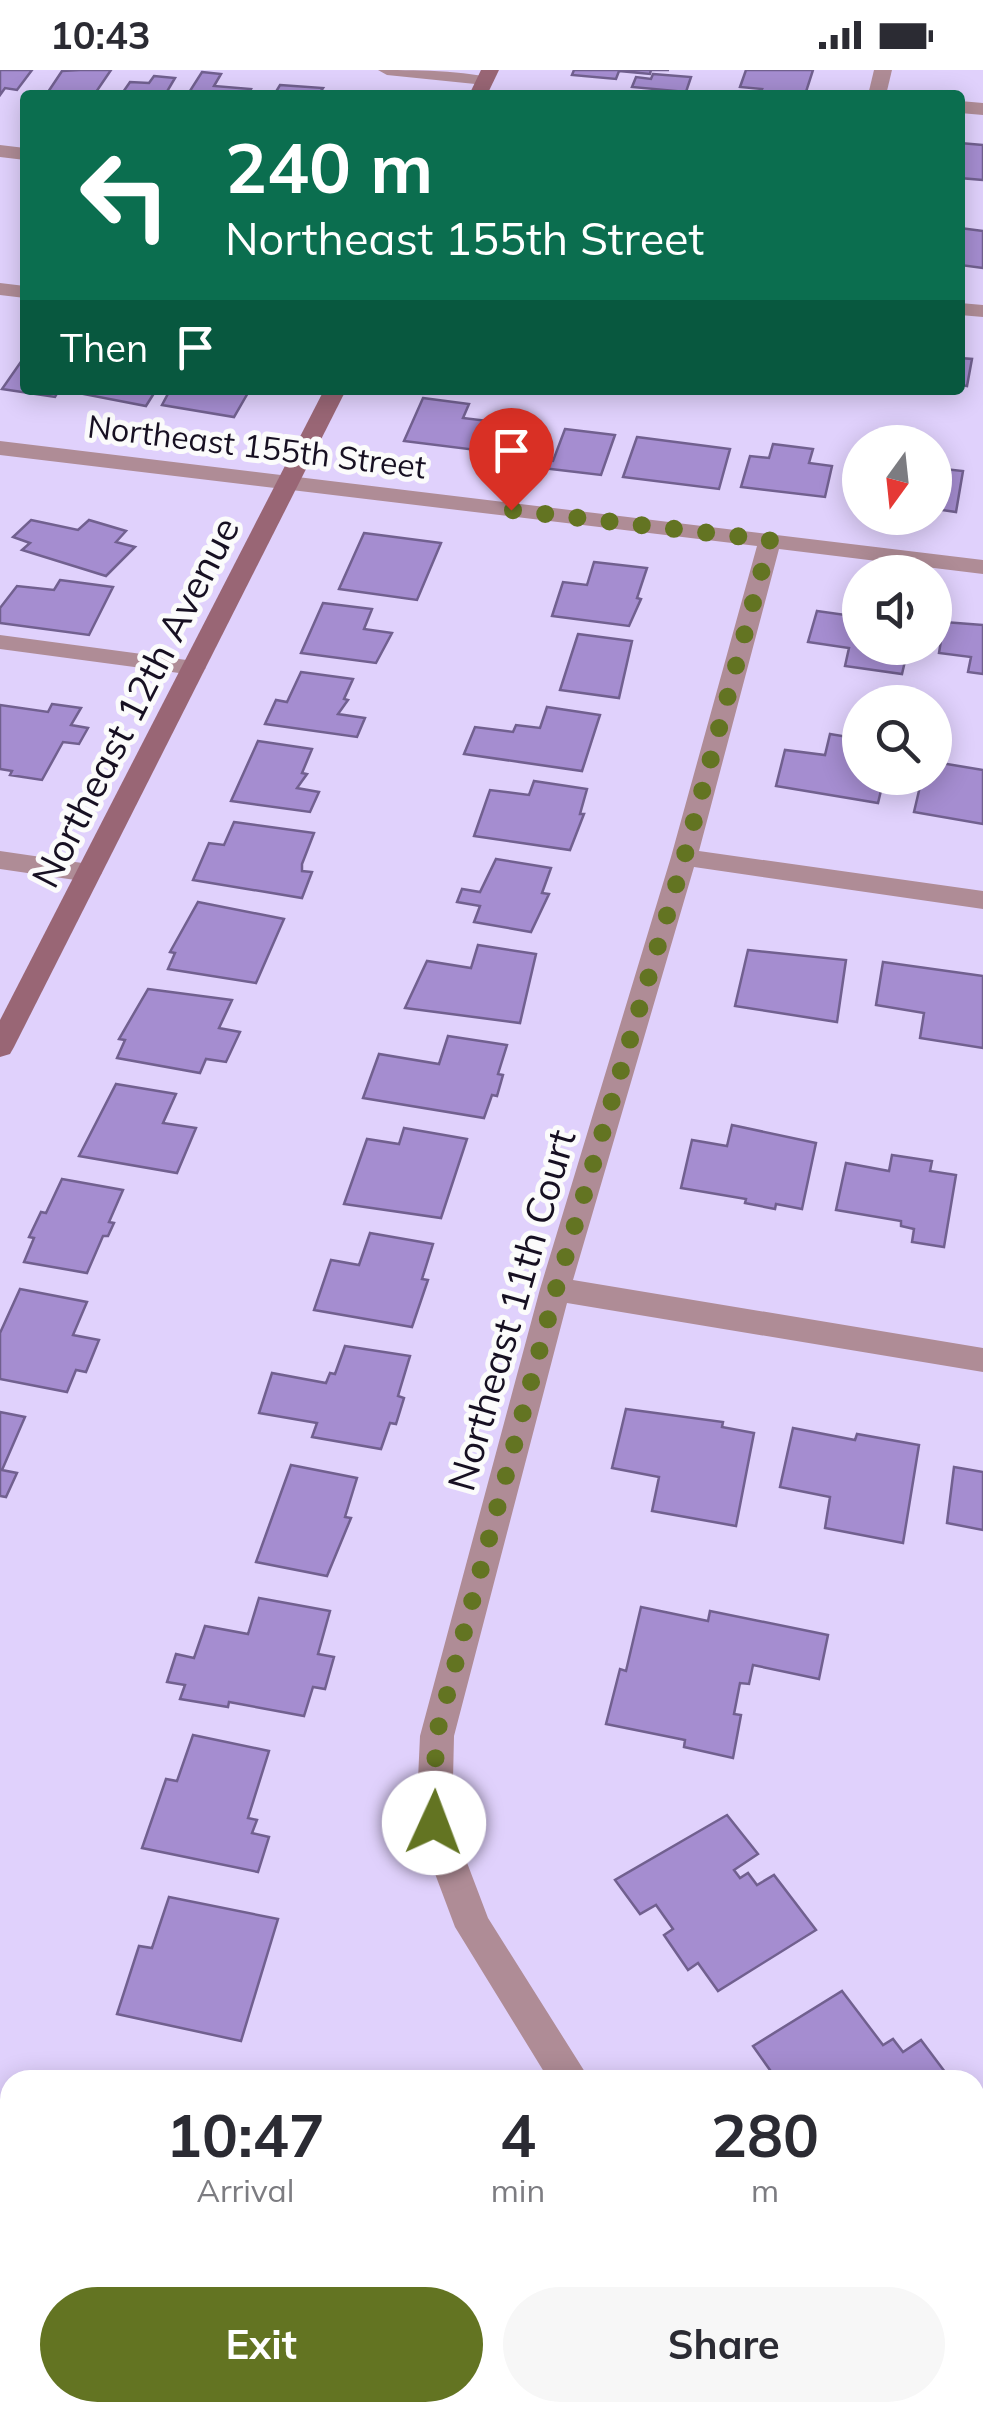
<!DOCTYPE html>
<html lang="en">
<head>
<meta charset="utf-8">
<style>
	:root { --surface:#fff; --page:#f7f7f7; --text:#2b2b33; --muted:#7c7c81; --accent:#637422 }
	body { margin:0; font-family:Mulish,sans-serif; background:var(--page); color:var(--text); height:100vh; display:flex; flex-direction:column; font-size:38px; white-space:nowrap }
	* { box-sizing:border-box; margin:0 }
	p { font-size:32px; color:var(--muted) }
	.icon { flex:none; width:55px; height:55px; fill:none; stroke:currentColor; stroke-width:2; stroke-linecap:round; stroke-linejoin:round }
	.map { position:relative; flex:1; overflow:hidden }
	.panel { position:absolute; left:0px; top:2000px; width:985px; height:352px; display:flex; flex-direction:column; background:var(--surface); border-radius:30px 30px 0 0; box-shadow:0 5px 25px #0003 }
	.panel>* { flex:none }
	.banner { position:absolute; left:20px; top:20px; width:945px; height:305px; border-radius:10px; box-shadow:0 5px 25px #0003; background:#0b6e4f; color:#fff; overflow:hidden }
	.needle { width:65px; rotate:195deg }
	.tools { position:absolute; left:842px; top:355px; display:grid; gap:20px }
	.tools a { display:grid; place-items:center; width:110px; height:110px; border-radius:50%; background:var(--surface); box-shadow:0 5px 25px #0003; font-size:50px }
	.pin { position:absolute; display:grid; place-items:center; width:85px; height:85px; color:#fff; margin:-102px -42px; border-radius:50% 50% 50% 0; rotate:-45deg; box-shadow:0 0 10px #0007 }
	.pin .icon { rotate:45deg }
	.me { position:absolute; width:110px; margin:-55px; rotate:2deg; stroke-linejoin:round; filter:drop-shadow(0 0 8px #0008) }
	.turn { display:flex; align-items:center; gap:35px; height:210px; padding:0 40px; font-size:45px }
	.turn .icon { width:130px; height:130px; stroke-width:2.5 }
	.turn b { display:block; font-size:70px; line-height:85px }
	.then { display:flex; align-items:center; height:95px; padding:0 40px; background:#0003; gap:20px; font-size:38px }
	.eta { display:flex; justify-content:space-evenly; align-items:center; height:170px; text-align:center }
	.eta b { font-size:60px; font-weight:700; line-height:70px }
	.button { display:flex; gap:20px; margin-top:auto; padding:20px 40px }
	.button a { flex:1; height:115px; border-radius:60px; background:var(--accent); color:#fff; font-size:40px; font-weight:700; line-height:115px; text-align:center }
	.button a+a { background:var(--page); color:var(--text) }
	.status { display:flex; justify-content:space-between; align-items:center; height:70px; padding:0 50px; background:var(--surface); direction:ltr }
	.status svg { height:28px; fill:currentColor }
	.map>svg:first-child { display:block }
	.building { fill:#a58dd0; stroke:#71608f; stroke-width:2.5 }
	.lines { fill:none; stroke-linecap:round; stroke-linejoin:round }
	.lane { fill:#af8c96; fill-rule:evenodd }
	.street { fill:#af8c96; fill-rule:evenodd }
	.secondary { fill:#996675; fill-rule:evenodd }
	.route { stroke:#637422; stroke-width:18; stroke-dasharray:0 32.4 }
	.labels { text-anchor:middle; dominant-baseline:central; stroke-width:10; stroke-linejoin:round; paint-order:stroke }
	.far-street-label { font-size:32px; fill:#171022; stroke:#fbfbfb }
	.street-label { font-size:38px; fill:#171022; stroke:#fbfbfb }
</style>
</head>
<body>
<div class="status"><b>10:43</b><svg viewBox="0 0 49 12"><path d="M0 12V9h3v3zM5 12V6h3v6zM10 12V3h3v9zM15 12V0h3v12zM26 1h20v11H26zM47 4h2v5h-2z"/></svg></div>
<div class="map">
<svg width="983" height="2352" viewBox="0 0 983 2352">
	<rect width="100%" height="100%" fill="#e0d1fc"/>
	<!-- building -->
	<g class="building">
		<polygon points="0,0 32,0 17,20 5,18 0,25"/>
		<polygon points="80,0 111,0 94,25 46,25 62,1"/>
		<polygon points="574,0 669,0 651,0 650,4 619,1 616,9 572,5"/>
		<polygon points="746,0 813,0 805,25 760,23 762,19 740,17"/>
		<polygon points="202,2 221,4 214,16 251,19 248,25 188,24"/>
		<polygon points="653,4 691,7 686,22 632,17 636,7 651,9"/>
		<polygon points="154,6 175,8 165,25 121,25 130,12 149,13"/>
		<polygon points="280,15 323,18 319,24 274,25"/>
		<polygon points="960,73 983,75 983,110 960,108"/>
		<polygon points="960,158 983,161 983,198 960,195"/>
		<polygon points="25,286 25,320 59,320 55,327 2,319"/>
		<polygon points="960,288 972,289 967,316 960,315"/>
		<polygon points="80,320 156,320 146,336 78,323"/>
		<polygon points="170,320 241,320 249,321 234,347 162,335"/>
		<polygon points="423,328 469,334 463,348 496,352 484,381 404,371"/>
		<polygon points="565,359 615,365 601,405 509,394 521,363 542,366 533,389 553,391"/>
		<polygon points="637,367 730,379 719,419 623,407"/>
		<polygon points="773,374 813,379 809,393 832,396 825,427 741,417 750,386 769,388"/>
		<polygon points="935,398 963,401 956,442 935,439"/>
		<polygon points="31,450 78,460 89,450 126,461 116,472 135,477 106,506 22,480 30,473 13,467"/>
		<polygon points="364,463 441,473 417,530 339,519"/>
		<polygon points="594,492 647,498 637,528 641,529 629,556 552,546 563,512 587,515"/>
		<polygon points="60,510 113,517 89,565 0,553 0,538 17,516 54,520"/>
		<polygon points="323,533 372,539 364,559 392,563 376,593 301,583"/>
		<polygon points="817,541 860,547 860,578 908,578 902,604 845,596 849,578 808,572"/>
		<polygon points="944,552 983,555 983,604 968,602 971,587 939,583"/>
		<polygon points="578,564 632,571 619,628 560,620"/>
		<polygon points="301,602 353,609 344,629 348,630 338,644 365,648 357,667 265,654 276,630 287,632"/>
		<polygon points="52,634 81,638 71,655 88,658 79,674 63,672 42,710 10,705 12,701 0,699 0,635 48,642"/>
		<polygon points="547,637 600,645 582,701 464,684 475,657 513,662 516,655 540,658"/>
		<polygon points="830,664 860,669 860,708 884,708 878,733 776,716 785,680 825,685"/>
		<polygon points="258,671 312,679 302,703 307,704 297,718 319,722 310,742 231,731"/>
		<polygon points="935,692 983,700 983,754 914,742 922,708 935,708"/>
		<polygon points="534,711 587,719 580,744 584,744 570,780 474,766 490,720 529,725"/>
		<polygon points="234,752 314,763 302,794 302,801 312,802 302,828 193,810 209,773 224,775"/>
		<polygon points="496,789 551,798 542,823 549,824 531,862 474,852 480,836 457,832 462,819 480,822"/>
		<polygon points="198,832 284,849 256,913 168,899 175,883 170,882"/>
		<polygon points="478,875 536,884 520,953 405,938 427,891 471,898"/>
		<polygon points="748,880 846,890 837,952 735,936"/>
		<polygon points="883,892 983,906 983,978 920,968 924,943 876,935"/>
		<polygon points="148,919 232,930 219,958 240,962 226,992 206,989 200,1003 117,988 125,970 119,969"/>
		<polygon points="448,966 507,975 498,1004 503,1005 497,1026 492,1025 484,1048 363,1028 379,984 439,994"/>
		<polygon points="116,1014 176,1024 163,1053 196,1058 177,1103 79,1086"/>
		<polygon points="732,1055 816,1073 802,1139 776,1134 775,1139 745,1133 746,1129 681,1118 692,1070 727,1076"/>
		<polygon points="404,1058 467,1069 441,1148 344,1134 367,1069 399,1074"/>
		<polygon points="892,1085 932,1091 930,1101 956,1105 944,1177 912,1172 914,1159 901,1156 901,1151 836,1140 846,1093 889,1101"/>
		<polygon points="62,1109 123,1120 109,1152 114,1153 108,1166 103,1166 87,1203 24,1192 34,1168 29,1167 41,1142 46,1143"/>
		<polygon points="370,1163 433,1174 422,1209 428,1210 412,1257 314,1240 331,1190 359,1195"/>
		<polygon points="20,1219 87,1232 73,1265 99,1270 86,1302 76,1300 67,1322 0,1309 0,1263"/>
		<polygon points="345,1276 410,1286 398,1326 404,1328 396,1354 390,1353 381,1379 312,1367 317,1353 259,1343 272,1303 326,1313 330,1303 335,1304"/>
		<polygon points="626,1339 723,1352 722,1357 754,1363 736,1456 652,1441 659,1407 612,1398"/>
		<polygon points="0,1342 25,1347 2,1400 17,1403 6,1427 0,1426"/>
		<polygon points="793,1358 855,1370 857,1364 919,1375 903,1473 825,1458 830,1427 780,1417"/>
		<polygon points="291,1395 357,1408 345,1447 351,1448 327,1506 256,1492"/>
		<polygon points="954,1397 983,1402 983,1460 947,1453"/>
		<polygon points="259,1528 330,1541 318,1584 334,1587 325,1619 313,1617 304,1646 229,1632 228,1637 180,1629 185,1615 167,1612 176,1584 194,1588 205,1556 248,1564"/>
		<polygon points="641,1537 708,1551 710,1541 828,1565 819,1609 753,1595 749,1614 740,1613 734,1644 741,1645 733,1688 684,1677 685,1670 606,1654 620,1599 626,1601"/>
		<polygon points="193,1665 269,1681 248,1748 257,1750 252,1763 269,1767 258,1802 142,1778 166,1709 177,1711"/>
		<polygon points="727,1745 758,1784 734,1800 740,1808 748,1803 757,1815 774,1805 816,1860 718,1921 698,1893 688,1900 664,1865 673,1859 656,1835 640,1844 615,1810"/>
		<polygon points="169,1827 278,1849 241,1971 117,1944 139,1876 152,1878"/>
		<polygon points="842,1921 883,1975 893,1969 903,1982 921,1970 951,2010 777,2010 753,1976"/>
		<polygon points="0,2114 10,2116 10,2180 0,2208"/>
	</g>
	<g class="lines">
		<!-- lane -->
		<g class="lane">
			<path d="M 378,0 C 406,0 473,0 494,10 L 485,15 L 387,5 Z"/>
			<polygon points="0,213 25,216 25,228 0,225"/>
			<polygon points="0,565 194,591 206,598 194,605 0,579"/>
		</g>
		<!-- street -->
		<g class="street">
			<polygon points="874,0 892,0 886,25 868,25"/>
			<polygon points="960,31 983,33 983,45 960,43"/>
			<polygon points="0,75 25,78 25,90 0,87"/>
			<polygon points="960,233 983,235 983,247 960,245"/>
			<polygon points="0,371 983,490 983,504 779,479 699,781 983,821 983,839 694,797 573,1210 983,1278 983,1302 567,1233 454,1666 452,1753 488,1848 590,2010 549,2010 455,1857 416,1753 420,1666 540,1219 671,787 757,476 0,385"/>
			<polygon points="0,781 89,794 102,803 89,812 0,799"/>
			<polygon points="983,2147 983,2189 975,2192 975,2150"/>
			<polygon points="497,2342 550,2342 546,2352 493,2352"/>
			<polygon points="765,2342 810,2342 814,2352 769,2352"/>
		</g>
		<!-- secondary -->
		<g class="secondary">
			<polygon points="481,0 499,0 487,25 469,25"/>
			<polygon points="324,320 346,320 14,977 10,984 0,987 0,950"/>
		</g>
	</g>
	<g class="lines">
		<!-- route -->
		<polyline class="route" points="434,1753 436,1666 556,1219 684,788 770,470 511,440"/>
	</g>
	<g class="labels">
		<!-- far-street labels -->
		<g class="far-street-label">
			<text transform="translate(257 376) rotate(7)">Northeast 155th Street</text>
		</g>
		<!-- street labels -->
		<g class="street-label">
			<text transform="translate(135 632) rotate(-63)">Northeast 12th Avenue</text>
			<text transform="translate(511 1240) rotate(-74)">Northeast 11th Court</text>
		</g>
	</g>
</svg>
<div class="tools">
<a><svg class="needle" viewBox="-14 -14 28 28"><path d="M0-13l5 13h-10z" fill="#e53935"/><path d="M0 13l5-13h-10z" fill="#7c7c81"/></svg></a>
<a><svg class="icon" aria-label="sound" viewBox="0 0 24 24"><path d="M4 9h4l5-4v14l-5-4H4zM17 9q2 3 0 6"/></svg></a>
<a><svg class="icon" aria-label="search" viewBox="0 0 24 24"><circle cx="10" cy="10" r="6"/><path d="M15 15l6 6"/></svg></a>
</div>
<div class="pin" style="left:511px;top:440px;background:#d93025"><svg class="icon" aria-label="arrive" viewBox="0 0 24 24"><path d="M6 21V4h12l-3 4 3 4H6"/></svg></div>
<svg class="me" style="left:434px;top:1753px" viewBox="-20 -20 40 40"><circle r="19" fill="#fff"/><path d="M0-13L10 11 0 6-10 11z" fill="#637422"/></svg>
<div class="banner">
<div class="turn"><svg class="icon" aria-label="left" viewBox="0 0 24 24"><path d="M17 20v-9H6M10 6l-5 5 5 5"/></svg><div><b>240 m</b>Northeast 155th Street</div></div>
<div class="then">Then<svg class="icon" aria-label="arrive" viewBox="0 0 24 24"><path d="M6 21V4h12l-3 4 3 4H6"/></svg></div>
</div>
<section class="panel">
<div class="eta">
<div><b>10:47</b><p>Arrival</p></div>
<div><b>4</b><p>min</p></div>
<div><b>280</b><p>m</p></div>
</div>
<div class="button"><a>Exit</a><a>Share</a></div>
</section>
</div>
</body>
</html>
